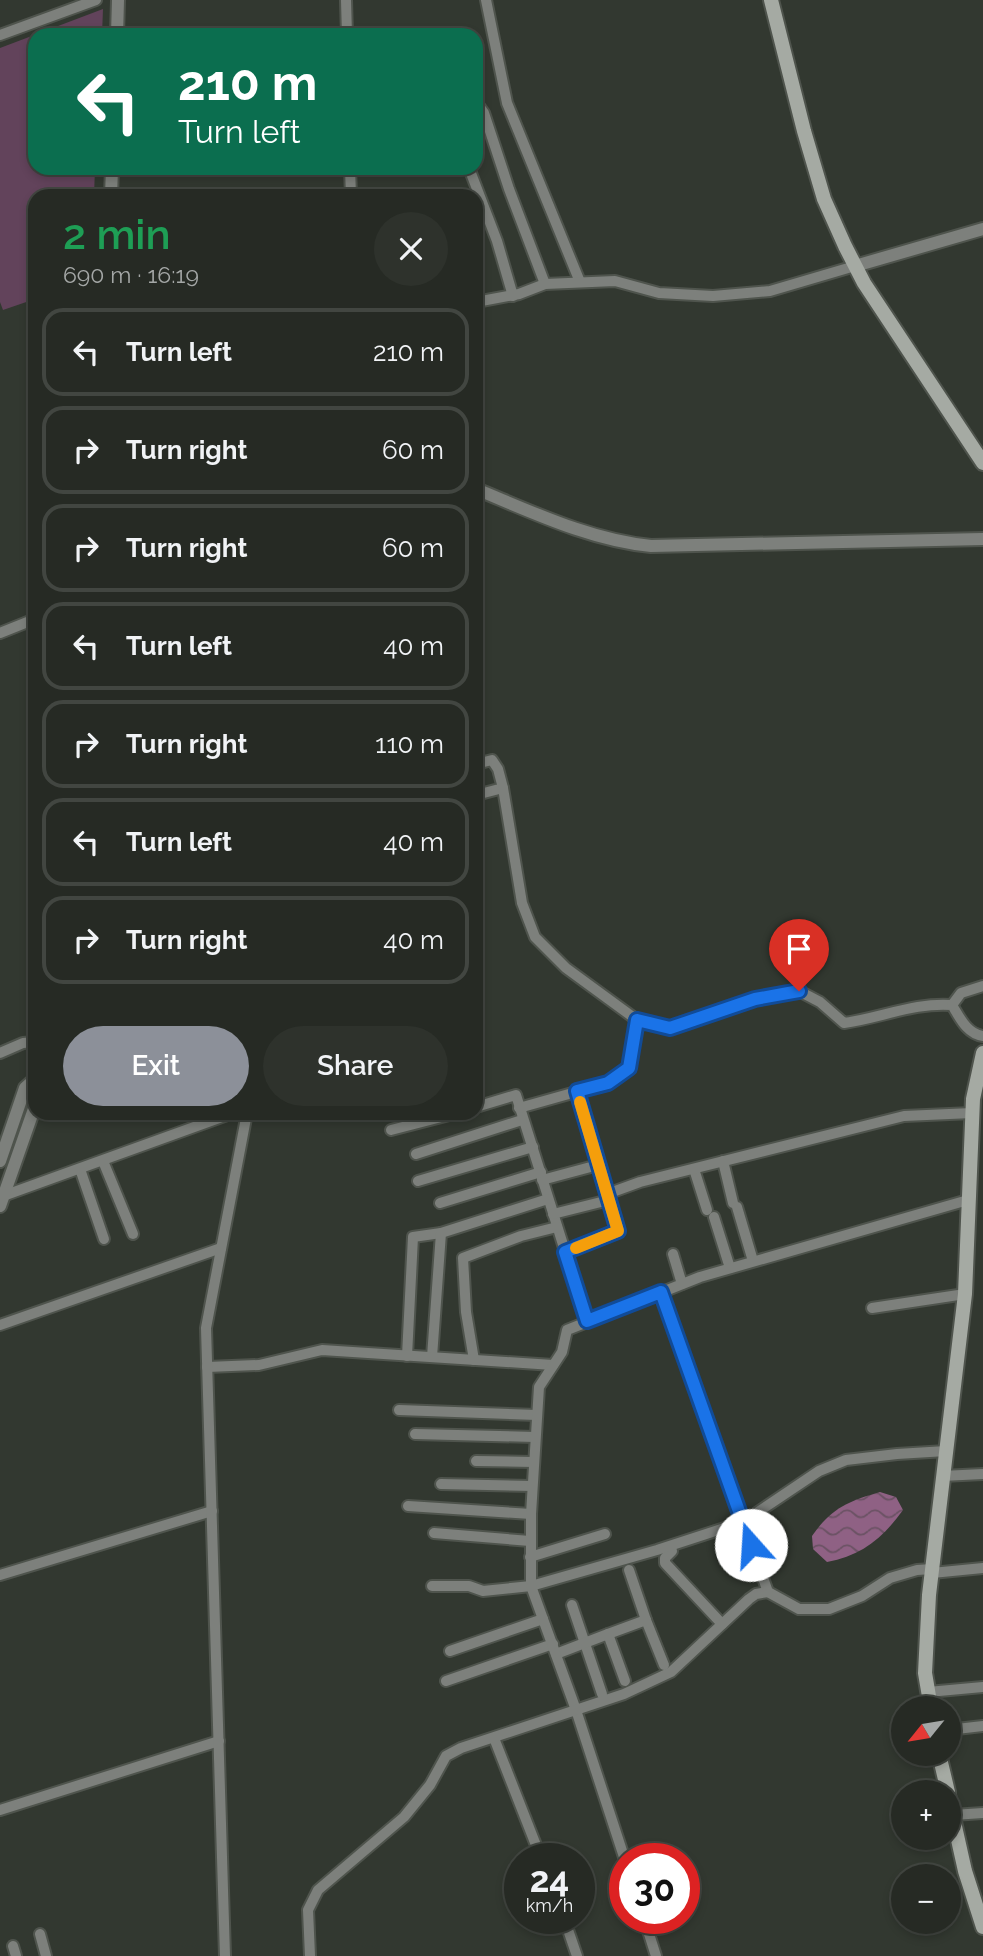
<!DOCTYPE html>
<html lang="en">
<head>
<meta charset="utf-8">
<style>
	:root { --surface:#262a24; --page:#2e322c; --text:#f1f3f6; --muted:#a4a7a6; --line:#424641; --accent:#8c9099 }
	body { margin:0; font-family:Raleway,sans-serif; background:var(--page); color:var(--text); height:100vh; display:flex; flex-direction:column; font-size:26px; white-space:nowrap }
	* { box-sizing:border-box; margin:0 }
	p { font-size:23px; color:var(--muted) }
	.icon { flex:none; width:38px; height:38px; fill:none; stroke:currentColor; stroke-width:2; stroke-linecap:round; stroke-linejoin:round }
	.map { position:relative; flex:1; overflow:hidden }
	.details { position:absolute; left:28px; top:189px; width:455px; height:931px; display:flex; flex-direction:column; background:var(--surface); border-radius:21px; box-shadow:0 4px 10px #0003,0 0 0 2px var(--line) }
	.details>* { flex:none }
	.top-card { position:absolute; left:28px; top:28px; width:455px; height:147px; border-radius:21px; box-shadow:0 4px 10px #0003,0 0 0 2px var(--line); background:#0b6e4f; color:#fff; overflow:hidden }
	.needle { width:46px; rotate:240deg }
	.tools { position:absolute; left:891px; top:1696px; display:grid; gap:14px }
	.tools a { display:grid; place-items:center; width:70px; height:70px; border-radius:50%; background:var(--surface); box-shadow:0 4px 10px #0003,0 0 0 2px var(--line); font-size:35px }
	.speed { position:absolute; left:504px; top:1843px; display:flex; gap:14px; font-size:35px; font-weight:700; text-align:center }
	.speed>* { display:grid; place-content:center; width:91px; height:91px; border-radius:50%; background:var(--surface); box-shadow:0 4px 10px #0003,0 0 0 2px var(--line); line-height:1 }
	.speed small { font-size:18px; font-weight:400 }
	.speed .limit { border:10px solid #d22; background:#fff; color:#111 }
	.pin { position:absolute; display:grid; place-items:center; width:60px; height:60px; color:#fff; margin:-72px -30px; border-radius:50% 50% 50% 0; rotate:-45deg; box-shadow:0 0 7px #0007 }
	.pin .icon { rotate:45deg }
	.me { position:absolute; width:77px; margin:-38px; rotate:341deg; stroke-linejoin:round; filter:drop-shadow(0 0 5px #0008) }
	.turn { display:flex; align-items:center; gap:24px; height:147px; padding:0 35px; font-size:32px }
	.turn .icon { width:91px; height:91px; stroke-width:2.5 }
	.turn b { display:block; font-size:49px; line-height:60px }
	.round { display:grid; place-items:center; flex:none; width:74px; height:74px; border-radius:37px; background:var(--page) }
	.overview { display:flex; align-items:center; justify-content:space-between; height:119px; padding:0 35px }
	h1 { font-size:42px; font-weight:600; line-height:52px; color:#1e9e55 }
	.cta { display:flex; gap:14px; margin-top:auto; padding:14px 35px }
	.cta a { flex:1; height:80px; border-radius:42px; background:var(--accent); color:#fff; font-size:28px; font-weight:600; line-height:80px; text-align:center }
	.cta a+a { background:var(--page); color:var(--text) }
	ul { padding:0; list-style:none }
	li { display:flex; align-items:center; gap:21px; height:88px; margin:0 14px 10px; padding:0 21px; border:4px solid var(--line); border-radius:21px }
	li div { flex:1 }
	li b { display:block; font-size:26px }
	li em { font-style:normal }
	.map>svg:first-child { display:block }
	.green { fill:#62435b }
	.water { fill:url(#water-waves) }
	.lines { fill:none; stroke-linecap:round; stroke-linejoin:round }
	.minor-casing { stroke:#4f544d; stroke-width:14 }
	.tertiary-casing { stroke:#4f544d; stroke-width:16 }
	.secondary-casing { stroke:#4f544d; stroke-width:18 }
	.minor { stroke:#7d807c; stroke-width:10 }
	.tertiary { stroke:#7d807c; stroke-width:12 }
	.secondary { stroke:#a5aaa3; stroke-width:14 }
	.route-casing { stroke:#114b97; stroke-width:18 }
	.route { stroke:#1a73e8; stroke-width:12 }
	.slow { stroke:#f59e0b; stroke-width:12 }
</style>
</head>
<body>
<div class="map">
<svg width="983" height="1956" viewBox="0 0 983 1956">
	<defs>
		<pattern id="water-waves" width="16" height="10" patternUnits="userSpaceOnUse" patternTransform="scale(1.75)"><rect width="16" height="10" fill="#8f6184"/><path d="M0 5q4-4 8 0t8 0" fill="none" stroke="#6b5264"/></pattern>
	</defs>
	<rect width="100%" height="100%" fill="#323830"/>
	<!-- green -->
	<polygon class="green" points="103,9 102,35 35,35 35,168 95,168 94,196 35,196 35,299 3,310 0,302 0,48"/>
	<!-- water -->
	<path class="water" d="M 880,1492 L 896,1497 L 903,1510 C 883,1538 861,1556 827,1562 L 813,1549 L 812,1536 C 831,1508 849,1501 880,1492 Z"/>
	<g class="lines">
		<!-- minor casing -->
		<g class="minor-casing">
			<g id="minor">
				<polyline points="346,0 347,35"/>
				<polyline points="486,0 507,103 580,282"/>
				<polyline points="0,35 96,0"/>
				<polyline points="358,35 428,35"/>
				<polyline points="476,102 484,113 509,189 545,284"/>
				<polyline points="350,168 351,196"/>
				<polyline points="469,168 497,241 513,296"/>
				<polyline points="476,302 519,294 545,284 615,281 659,293 713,296 770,291 855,266"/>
				<polyline points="0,633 35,619"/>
				<polyline points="476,764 492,760 498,769 503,788 476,795"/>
				<path d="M 503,788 L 522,903 L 535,937 L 566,968 L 637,1020 L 670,1028 L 755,999 L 799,991 L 820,1002 L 844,1023 C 880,1018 916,1002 952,1005 C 960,1018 967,1034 983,1036"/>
				<polyline points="952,1005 961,993 983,986"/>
				<polyline points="0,1053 23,1043 35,1042"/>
				<polyline points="476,1107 516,1095 587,1321"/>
				<polyline points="519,1108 608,1083 629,1068 637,1020"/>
				<polyline points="391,1130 457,1113"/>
				<polyline points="416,1154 522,1120"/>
				<polyline points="103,1161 133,1234"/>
				<polyline points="723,1161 733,1203"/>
				<polyline points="80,1169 104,1239"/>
				<polyline points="694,1169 707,1210"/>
				<polyline points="542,1180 598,1165 577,1091"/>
				<polyline points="418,1181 533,1147"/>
				<polyline points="607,1194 640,1182 904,1116 972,1113"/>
				<polyline points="3,1196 233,1113"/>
				<polyline points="440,1203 541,1172"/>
				<polyline points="737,1207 753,1261"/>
				<polyline points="553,1214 609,1200"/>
				<polyline points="714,1217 730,1268"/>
				<polyline points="565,1252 619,1231 598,1165"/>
				<polyline points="673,1254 682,1284"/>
				<polyline points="872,1308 965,1294"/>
				<polyline points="0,1325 221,1248"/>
				<polyline points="407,1356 413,1237 441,1233"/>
				<polyline points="432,1357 441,1233 548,1199"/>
				<polyline points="474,1360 466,1312 463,1258 521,1236 557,1227"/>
				<polyline points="207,1367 259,1365 322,1350 553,1365"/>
				<polyline points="399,1410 537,1415"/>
				<polyline points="415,1434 535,1437"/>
				<polyline points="476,1461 533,1462"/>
				<polyline points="942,1476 983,1474"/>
				<polyline points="441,1484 532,1486"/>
				<polyline points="408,1506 531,1514"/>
				<polyline points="434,1533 530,1541"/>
				<polyline points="672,1551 665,1558 665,1563 722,1624"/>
				<polyline points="530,1557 605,1534"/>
				<polyline points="932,1573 983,1568"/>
				<polyline points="0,1575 212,1511"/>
				<polyline points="432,1586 469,1586 483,1591 531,1586 657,1550 743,1522 819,1471 846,1460 897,1454 946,1451"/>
				<polyline points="768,1592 799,1609 829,1609 862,1596 890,1578 917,1570 932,1569"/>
				<polyline points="572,1605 602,1694"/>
				<polyline points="646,1620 664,1665"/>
				<polyline points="608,1634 646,1620 629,1570"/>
				<polyline points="450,1651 543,1619"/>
				<polyline points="556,1654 608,1634 625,1681"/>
				<polyline points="446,1681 553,1644"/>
				<polyline points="928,1692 983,1687"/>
				<polyline points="948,1730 983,1726"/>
				<polyline points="494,1738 541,1858"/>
				<polyline points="0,1810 219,1741"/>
				<polyline points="953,1815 983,1813"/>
				<polyline points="625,1860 576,1710 531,1586 531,1514 539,1387 562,1352 567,1330 700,1277 968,1200"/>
				<polyline points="564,1918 577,1956"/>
				<polyline points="644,1918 656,1956"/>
				<polyline points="40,1934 46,1956"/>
				<polyline points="13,1946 16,1956"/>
				<polyline points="225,1956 206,1328 247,1113"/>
				<polyline points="310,1956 308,1910 318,1890 404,1817 430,1785 446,1756 461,1748 624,1694 671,1672 749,1599 756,1594 768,1592 661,1292"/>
			</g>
		</g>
		<!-- tertiary casing -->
		<g class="tertiary-casing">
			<g id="tertiary">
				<polyline points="117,35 118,0"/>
				<polyline points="111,196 112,168"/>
				<polyline points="855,266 983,229"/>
				<path d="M 476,489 C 532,512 590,540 651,546 L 983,539"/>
				<polyline points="0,1161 25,1088 35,1079"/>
				<polyline points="0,1206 35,1106"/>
			</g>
		</g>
		<!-- secondary casing -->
		<g class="secondary-casing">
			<g id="secondary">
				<polyline points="771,0 804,131 824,199 845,246 864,283 983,463"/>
				<polyline points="931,1708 925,1673 929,1595 965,1294 973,1099 983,1053"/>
				<polyline points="939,1754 948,1792"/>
				<polyline points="948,1795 965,1871 983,1927"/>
			</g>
		</g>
		<!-- minor -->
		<use href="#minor" class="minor"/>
		<!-- tertiary -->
		<use href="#tertiary" class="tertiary"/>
		<!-- secondary -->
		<use href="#secondary" class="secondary"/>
	</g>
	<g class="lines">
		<!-- route casing -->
		<g class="route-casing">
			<polyline id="route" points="751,1545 661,1292 587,1321 565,1252 618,1231 577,1091 608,1083 629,1068 637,1020 670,1028 755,999 799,991"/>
		</g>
		<!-- route -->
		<use href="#route" class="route"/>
		<!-- slow -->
		<polyline class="slow" points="576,1248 618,1231 580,1102"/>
	</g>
</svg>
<div class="tools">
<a><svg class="needle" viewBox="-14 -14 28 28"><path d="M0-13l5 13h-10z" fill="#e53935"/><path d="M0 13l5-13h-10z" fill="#a4a7a6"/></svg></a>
<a>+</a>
<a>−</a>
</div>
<div class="speed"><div>24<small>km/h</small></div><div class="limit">30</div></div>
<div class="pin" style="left:799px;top:991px;background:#d93025"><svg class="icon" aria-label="arrive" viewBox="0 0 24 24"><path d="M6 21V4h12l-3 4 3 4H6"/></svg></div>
<svg class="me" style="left:751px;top:1545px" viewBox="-20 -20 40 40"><circle r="19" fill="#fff"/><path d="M0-13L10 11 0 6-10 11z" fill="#1a73e8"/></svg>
<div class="top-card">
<div class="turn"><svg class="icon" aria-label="left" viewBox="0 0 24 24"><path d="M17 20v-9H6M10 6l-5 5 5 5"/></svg><div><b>210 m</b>Turn left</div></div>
</div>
<section class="details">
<div class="overview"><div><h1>2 min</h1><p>690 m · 16:19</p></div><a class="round"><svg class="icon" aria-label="close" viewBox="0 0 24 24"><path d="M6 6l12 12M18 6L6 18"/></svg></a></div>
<ul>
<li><svg class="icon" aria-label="left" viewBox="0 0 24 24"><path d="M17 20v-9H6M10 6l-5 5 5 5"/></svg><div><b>Turn left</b></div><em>210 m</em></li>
<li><svg class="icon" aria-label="right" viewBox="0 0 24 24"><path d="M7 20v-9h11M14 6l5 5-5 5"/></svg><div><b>Turn right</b></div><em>60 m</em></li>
<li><svg class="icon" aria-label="right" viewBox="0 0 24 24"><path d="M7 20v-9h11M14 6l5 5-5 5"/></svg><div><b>Turn right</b></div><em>60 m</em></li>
<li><svg class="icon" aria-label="left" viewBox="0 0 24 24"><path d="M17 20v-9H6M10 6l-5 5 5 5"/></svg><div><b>Turn left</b></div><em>40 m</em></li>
<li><svg class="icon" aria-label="right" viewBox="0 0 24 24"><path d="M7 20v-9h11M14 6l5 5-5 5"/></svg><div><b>Turn right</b></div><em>110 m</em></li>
<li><svg class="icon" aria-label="left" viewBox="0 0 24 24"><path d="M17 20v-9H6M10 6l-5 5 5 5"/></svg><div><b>Turn left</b></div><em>40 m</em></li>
<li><svg class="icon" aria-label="right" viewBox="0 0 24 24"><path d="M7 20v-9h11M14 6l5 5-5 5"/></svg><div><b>Turn right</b></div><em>40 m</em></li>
</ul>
<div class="cta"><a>Exit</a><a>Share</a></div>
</section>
</div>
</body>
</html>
